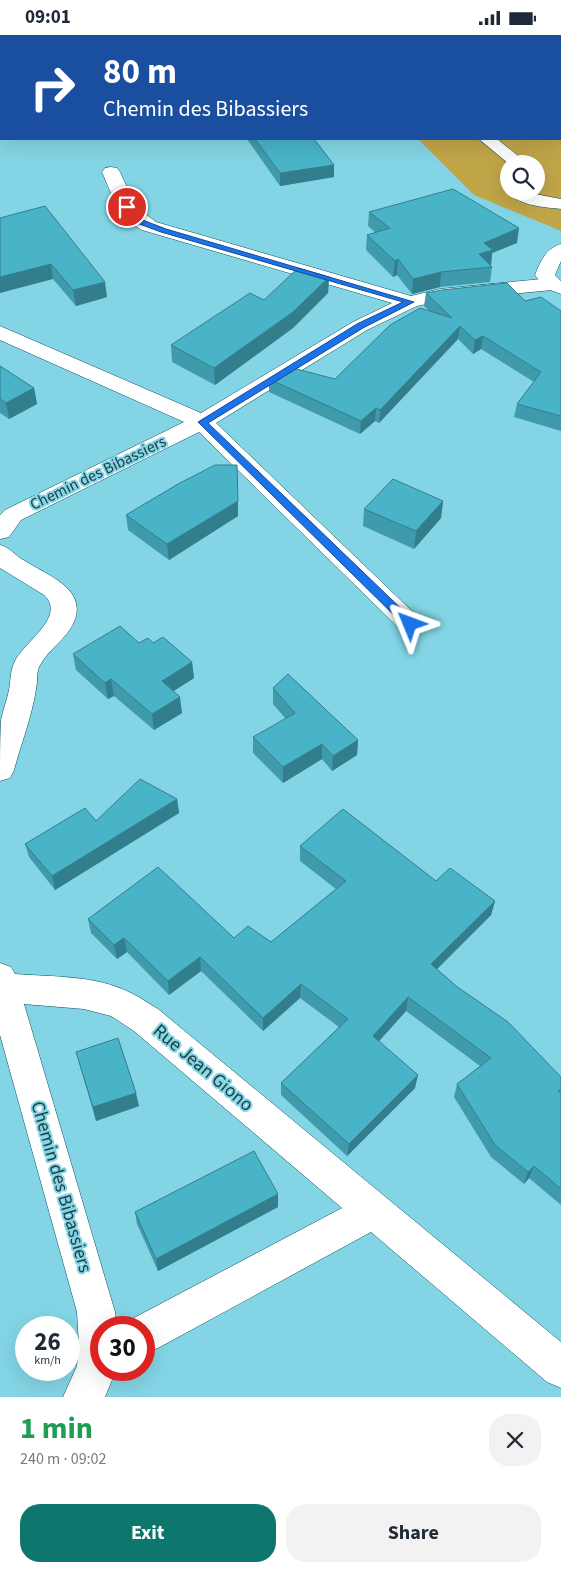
<!DOCTYPE html>
<html lang="en">
<head>
<meta charset="utf-8">
<style>
	:root { --surface:#fff; --page:#f2f2f3; --text:#1f2937; --muted:#747a83; --accent:#0f766e }
	body { margin:0; font-family:"Source Sans 3",sans-serif; background:var(--page); color:var(--text); height:100vh; display:flex; flex-direction:column; font-size:19px; white-space:nowrap }
	* { box-sizing:border-box; margin:0 }
	p { font-size:16px; color:var(--muted) }
	.icon { flex:none; width:28px; height:28px; fill:none; stroke:currentColor; stroke-width:2; stroke-linecap:round; stroke-linejoin:round }
	.map { position:relative; height:1362px; overflow:hidden }
	.side { display:flex; flex-direction:column; background:var(--surface); flex:1 }
	.side>* { flex:none }
	.guide { position:absolute; left:0px; top:0px; width:561px; height:105px; box-shadow:0 5px 20px #0002; background:#1a4fa0; color:#fff; overflow:hidden }
	.tools { position:absolute; left:500px; top:120px; display:grid; gap:10px }
	.tools a { display:grid; place-items:center; width:45px; height:45px; border-radius:50%; background:var(--surface); box-shadow:0 5px 20px #0002; font-size:25px }
	.speed { position:absolute; left:15px; top:1281px; display:flex; gap:10px; font-size:25px; font-weight:700; text-align:center }
	.speed>* { display:grid; place-content:center; width:65px; height:65px; border-radius:50%; background:var(--surface); box-shadow:0 5px 20px #0002; line-height:1 }
	.speed small { font-size:12px; font-weight:400 }
	.speed .limit { border:8px solid #d22; background:#fff; color:#111 }
	.pin { position:absolute; display:grid; place-items:center; width:42px; height:42px; color:#fff; margin:-21px; border:2px solid #fff; border-radius:50%; box-shadow:0 1px 5px #0007 }
	.me { position:absolute; width:55px; margin:-28px; rotate:314deg; stroke-linejoin:round; filter:drop-shadow(0 0 4px #0008) }
	.turn { display:flex; align-items:center; gap:18px; height:105px; padding:0 20px; font-size:22px }
	.turn .icon { width:65px; height:65px; stroke-width:2.5 }
	.turn b { display:block; font-size:35px; line-height:42px }
	.round { display:grid; place-items:center; flex:none; width:52px; height:52px; border-radius:20px; background:var(--page) }
	.headline { display:flex; align-items:center; justify-content:space-between; height:85px; padding:0 20px }
	h1 { font-size:30px; font-weight:700; line-height:38px; color:#1e9e55 }
	.action { display:flex; gap:10px; margin-top:auto; padding:10px 20px }
	.action a { flex:1; height:58px; border-radius:20px; background:var(--accent); color:#fff; font-size:20px; font-weight:700; line-height:58px; text-align:center }
	.action a+a { background:var(--page); color:var(--text) }
	.status { display:flex; justify-content:space-between; align-items:center; height:35px; padding:0 25px; background:var(--surface); direction:ltr }
	.status svg { height:14px; fill:currentColor }
	.map>svg:first-child { display:block }
	.green { fill:#c1a549; fill-rule:evenodd }
	.lines { fill:none; stroke-linecap:round; stroke-linejoin:round }
	.minor-casing { stroke:#08505c; stroke-width:1 }
	.secondary-casing { stroke:#08505c; stroke-width:1 }
	.minor { fill:#fff; fill-rule:evenodd }
	.secondary { fill:#fff; fill-rule:evenodd }
	.wall { fill:#3f9bac }
	.shaded-wall { fill:#337e8c }
	.building { fill:#49b4c8; stroke:#337e8c }
	.route { fill:#1a73e8; stroke:#114b97 }
	.labels { text-anchor:middle; dominant-baseline:central; stroke-width:4; stroke-linejoin:round; paint-order:stroke }
	.street-label { font-size:16px; fill:#1f4148; stroke:#83d5e5 }
	.near-street-label { font-size:19px; fill:#1f4148; stroke:#83d5e5 }
</style>
</head>
<body>
<div class="status"><b>09:01</b><svg viewBox="0 0 49 12"><path d="M0 12V9h3v3zM5 12V6h3v6zM10 12V3h3v9zM15 12V0h3v12zM26 1h20v11H26zM47 4h2v5h-2z"/></svg></div>
<div class="map">
<svg width="561" height="1362" viewBox="0 0 561 1362">
	<rect width="100%" height="100%" fill="#83d5e5"/>
	<!-- green -->
	<path class="green" d="M 314,0 L 561,0 L 561,196 L 474,160 L 418,104 L 560,104 L 560,1 ZM 509,129 L 536,129 L 536,156 L 509,156 Z"/>
	<g class="lines">
		<!-- minor casing -->
		<g class="minor-casing">
			<g id="minor">
				<path d="M 111,132 L 117,133 L 120,137 L 136,172 L 156,187 L 411,261 L 440,254 L 552,243 L 559,245 L 561,248 L 559,253 L 552,255 L 440,266 L 417,271 L 367,295 L 216,388 L 419,583 L 423,589 L 419,595 L 410,598 L 401,595 L 199,397 L 21,485 L 9,502 L 0,504 L 0,480 L 5,475 L 184,387 L 0,305 L 0,291 L 201,378 L 353,287 L 392,268 L 142,195 C 119,182 112,160 102,137 L 105,133 Z"/>
				<path d="M 0,510 C 11,513 15,521 25,526 C 46,540 88,553 74,587 C 66,605 47,615 39,632 C 36,640 38,646 36,654 C 32,681 21,709 14,735 L 10,743 L 0,746 C 0,727 0,704 1,685 C 3,675 7,665 9,655 C 11,644 10,636 15,626 C 25,606 67,581 44,560 L 0,533 Z"/>
				<path d="M 0,928 L 11,932 L 15,939 C 53,942 96,940 131,958 C 140,962 149,969 158,974 L 561,1307 L 561,1353 L 547,1347 L 371,1197 L 158,1313 L 144,1318 L 144,1292 L 127,1292 L 130,1285 L 342,1173 L 134,996 L 111,981 L 84,974 L 24,969 L 115,1277 L 117,1292 L 101,1292 L 101,1335 L 116,1335 L 105,1362 L 63,1362 L 77,1331 L 79,1311 L 77,1277 L 0,1000 Z"/>
			</g>
		</g>
		<!-- secondary casing -->
		<g class="secondary-casing">
			<g id="secondary">
				<rect x="153" y="0" width="19" height="1"/>
				<polygon points="479,104 497,104 528,129 509,129"/>
				<path d="M 509,154 L 509,156 C 527,156 543,161 561,164 L 561,174 C 544,172 518,171 507,156 Z"/>
				<path d="M 561,209 L 561,226 L 555,240 L 561,246 L 561,259 L 545,253 L 535,240 C 540,227 546,213 561,209 Z"/>
			</g>
		</g>
		<!-- minor -->
		<use href="#minor" class="minor"/>
		<!-- secondary -->
		<use href="#secondary" class="secondary"/>
	</g>
	<!-- wall -->
	<g class="wall">
		<polygon points="68,0 132,0 127,1 69,1"/>
		<polygon points="247,104 317,104 314,104 334,142 280,151"/>
		<polygon points="369,177 517,208 492,218 491,230 492,232 490,247 440,252 412,259 397,240 393,242 366,215 367,200 376,198 368,191"/>
		<polygon points="0,183 107,262 76,271 53,244"/>
		<polygon points="329,242 328,258 293,293 215,350 172,327 171,310 264,265"/>
		<polygon points="426,258 525,266 561,276 561,396 514,382 517,369 534,347 481,314 473,319 458,304 379,388 375,386 360,399 269,357 269,344 335,344 429,276 424,271"/>
		<polygon points="0,331 34,353 37,369 9,384 0,378"/>
		<polygon points="443,466 441,483 414,514 363,491 364,474"/>
		<polygon points="126,480 238,481 169,525 128,495"/>
		<polygon points="139,608 153,608 192,627 194,643 174,656 182,678 154,695 114,661 108,664 76,635 73,619"/>
		<polygon points="273,653 358,705 357,720 332,736 322,724 283,748 253,718 253,702 286,684 273,669"/>
		<polygon points="177,764 179,778 55,855 29,822 25,809 96,786"/>
		<polygon points="300,811 436,846 495,866 491,880 437,934 561,1042 561,1170 529,1143 524,1149 491,1122 454,1062 457,1049 480,1031 406,976 379,1006 415,1053 347,1121 281,1060 281,1048 339,992 300,963 263,996 201,936 169,960 127,917 117,924 91,898 88,884 271,907 336,854 300,826"/>
		<polygon points="76,1017 139,1071 96,1086"/>
		<polygon points="278,1172 158,1236 137,1189 135,1177"/>
	</g>
	<!-- shaded-wall -->
	<g class="shaded-wall">
		<polygon points="106,0 132,0 127,1 106,1"/>
		<polygon points="334,130 334,142 280,151 280,138"/>
		<polygon points="519,193 517,208 492,218 491,230 479,219 484,208"/>
		<polygon points="398,224 397,240 393,242 395,226"/>
		<polygon points="51,229 53,244 0,258 0,242"/>
		<polygon points="441,237 440,252 412,259 413,244"/>
		<polygon points="329,242 328,258 293,293 215,350 214,333"/>
		<polygon points="105,247 107,262 76,271 73,255"/>
		<polygon points="460,291 458,304 379,388 380,375"/>
		<polygon points="483,301 481,314 473,319 475,305"/>
		<polygon points="34,353 37,369 9,384 6,368"/>
		<polygon points="376,373 375,386 360,399 361,386"/>
		<polygon points="238,466 238,481 169,525 167,509"/>
		<polygon points="443,466 441,483 414,514 416,496"/>
		<polygon points="192,627 194,643 164,662 162,646"/>
		<polygon points="111,644 114,661 108,664 105,648"/>
		<polygon points="180,662 182,678 154,695 152,679"/>
		<polygon points="358,705 357,720 332,736 333,721"/>
		<polygon points="322,709 322,724 283,748 283,732"/>
		<polygon points="177,764 179,778 55,855 52,841"/>
		<polygon points="495,866 491,880 428,943 431,929"/>
		<polygon points="124,903 127,917 117,924 114,910"/>
		<polygon points="200,922 201,936 169,960 168,946"/>
		<polygon points="301,949 300,963 263,996 263,983"/>
		<polygon points="408,962 406,976 372,1014 373,1001"/>
		<polygon points="418,1040 415,1053 347,1121 349,1109"/>
		<polygon points="136,1058 139,1071 96,1086 93,1072"/>
		<polygon points="534,1131 529,1143 524,1149 528,1137"/>
		<polygon points="278,1159 278,1172 158,1236 156,1224"/>
	</g>
	<!-- building -->
	<g class="building">
		<polygon points="80,0 109,0 110,1 81,1"/>
		<polygon points="172,0 218,0 220,1 172,1"/>
		<polygon points="255,104 314,104 334,130 280,138"/>
		<polygon points="453,154 519,193 484,208 493,215 479,219 492,232 441,237 413,244 398,224 395,226 367,200 390,193 369,177"/>
		<polygon points="45,171 105,247 73,255 51,229 0,242 0,183"/>
		<polygon points="298,233 329,242 293,277 214,333 171,310 250,258 264,265"/>
		<polygon points="507,248 525,266 541,262 561,276 561,381 517,369 541,337 483,301 475,305 460,291 380,375 376,373 361,386 269,344 289,332 335,344 390,290 420,273 452,283 426,258 442,255"/>
		<polygon points="0,331 34,353 6,368 0,364"/>
		<polygon points="215,430 237,430 238,466 167,509 126,480 178,449"/>
		<polygon points="393,444 443,466 416,496 364,474"/>
		<polygon points="120,591 139,608 148,603 153,608 163,602 192,627 162,646 180,662 152,679 111,644 105,648 73,619"/>
		<polygon points="288,639 358,705 333,721 322,709 283,732 253,702 295,678 273,653"/>
		<polygon points="140,744 177,764 52,841 25,809 85,773 96,786"/>
		<polygon points="343,774 436,846 450,833 495,866 431,929 456,951 508,987 561,1042 561,1054 558,1056 561,1058 561,1154 534,1131 528,1137 495,1110 457,1049 491,1023 408,962 373,1001 418,1040 349,1109 281,1048 348,984 301,949 263,983 200,922 168,946 124,903 114,910 88,884 158,832 234,903 248,891 271,907 346,846 300,811"/>
		<polygon points="118,1003 136,1058 93,1072 76,1017"/>
		<polygon points="254,1116 278,1159 156,1224 135,1177"/>
	</g>
	<!-- route -->
	<polygon class="route" points="124,171 129,171 140,184 166,194 414,267 363,293 208,388 414,586 415,589 414,592 406,592 198,387 357,289 403,267 161,197 134,187 123,172"/>
	<g class="labels">
		<!-- street labels -->
		<g class="street-label">
			<text transform="translate(98 438) rotate(-26)">Chemin des Bibassiers</text>
		</g>
		<!-- near-street labels -->
		<g class="near-street-label">
			<text transform="translate(203 1033) rotate(40)">Rue Jean Giono</text>
			<text transform="translate(61 1152) rotate(74)">Chemin des Bibassiers</text>
		</g>
	</g>
</svg>
<div class="tools">
<a><svg class="icon" aria-label="search" viewBox="0 0 24 24"><circle cx="10" cy="10" r="6"/><path d="M15 15l6 6"/></svg></a>
</div>
<div class="speed"><div>26<small>km/h</small></div><div class="limit">30</div></div>
<div class="pin" style="left:127px;top:172px;background:#d93025"><svg class="icon" aria-label="arrive" viewBox="0 0 24 24"><path d="M6 21V4h12l-3 4 3 4H6"/></svg></div>
<svg class="me" style="left:410px;top:589px" viewBox="-20 -20 40 40"><path d="M0-17L14 15 0 8-14 15z" fill="#1a73e8" stroke="#fff" stroke-width="4"/></svg>
<div class="guide">
<div class="turn"><svg class="icon" aria-label="right" viewBox="0 0 24 24"><path d="M7 20v-9h11M14 6l5 5-5 5"/></svg><div><b>80 m</b>Chemin des Bibassiers</div></div>
</div>
</div>
<section class="side">
<div class="headline"><div><h1>1 min</h1><p>240 m · 09:02</p></div><a class="round"><svg class="icon" aria-label="close" viewBox="0 0 24 24"><path d="M6 6l12 12M18 6L6 18"/></svg></a></div>
<div class="action"><a>Exit</a><a>Share</a></div>
</section>
</body>
</html>
